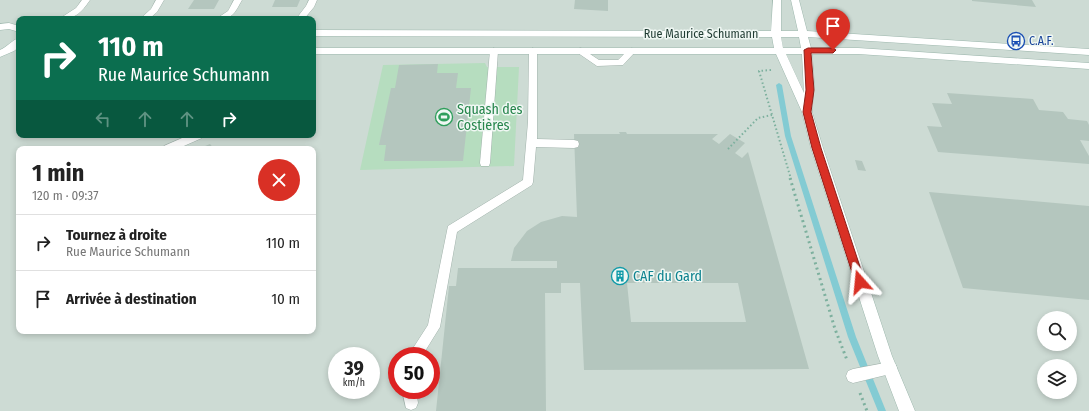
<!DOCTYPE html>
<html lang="fr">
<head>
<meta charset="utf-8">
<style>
	:root { --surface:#fff; --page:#f2f2f2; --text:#222; --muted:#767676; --line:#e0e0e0 }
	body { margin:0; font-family:"Fira Sans Condensed",sans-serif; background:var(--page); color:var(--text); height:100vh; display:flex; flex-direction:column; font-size:15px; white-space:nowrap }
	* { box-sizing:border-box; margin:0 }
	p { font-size:13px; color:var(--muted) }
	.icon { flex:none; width:22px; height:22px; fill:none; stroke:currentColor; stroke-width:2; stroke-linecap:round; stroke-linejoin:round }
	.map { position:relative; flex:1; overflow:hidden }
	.drawer { position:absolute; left:16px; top:146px; width:300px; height:188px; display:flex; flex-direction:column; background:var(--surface); border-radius:8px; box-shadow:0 2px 6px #0003 }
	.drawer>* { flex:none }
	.hud { position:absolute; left:16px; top:16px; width:300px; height:122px; border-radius:8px; box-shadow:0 2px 6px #0003; background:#0b6e4f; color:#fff; overflow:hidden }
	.buttons { position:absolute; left:1037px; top:311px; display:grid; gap:8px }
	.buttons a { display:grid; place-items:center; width:40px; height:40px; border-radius:50%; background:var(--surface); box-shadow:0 2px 6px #0003; font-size:20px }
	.speed { position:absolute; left:328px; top:347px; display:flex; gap:8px; font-size:20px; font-weight:700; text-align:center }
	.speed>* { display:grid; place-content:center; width:52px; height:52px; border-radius:50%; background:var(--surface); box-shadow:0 2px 6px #0003; line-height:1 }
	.speed small { font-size:10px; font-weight:400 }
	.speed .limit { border:6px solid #d22; background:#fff; color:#111 }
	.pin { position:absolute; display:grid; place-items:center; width:34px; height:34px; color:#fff; margin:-41px -17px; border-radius:50% 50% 50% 0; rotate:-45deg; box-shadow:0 0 4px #0007 }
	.pin .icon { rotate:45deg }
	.me { position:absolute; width:44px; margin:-22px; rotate:342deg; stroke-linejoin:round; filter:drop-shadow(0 0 3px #0008) }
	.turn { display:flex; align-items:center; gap:14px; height:84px; padding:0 16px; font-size:18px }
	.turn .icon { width:52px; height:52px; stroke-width:2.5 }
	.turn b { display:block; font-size:28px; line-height:34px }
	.lanes { display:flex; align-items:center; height:38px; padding:0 16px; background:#0003; justify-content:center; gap:20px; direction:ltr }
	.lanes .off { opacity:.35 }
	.round { display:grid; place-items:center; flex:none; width:42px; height:42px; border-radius:21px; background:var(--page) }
	.headline { display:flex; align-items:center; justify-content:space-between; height:68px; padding:0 16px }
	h1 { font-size:24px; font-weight:700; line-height:30px }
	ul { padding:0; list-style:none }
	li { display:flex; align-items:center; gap:12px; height:56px; padding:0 16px; border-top:1px solid var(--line) }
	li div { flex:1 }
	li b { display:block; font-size:15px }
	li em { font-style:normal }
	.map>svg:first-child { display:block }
	.built { fill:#cddbd4; fill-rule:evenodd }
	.green { fill:#b6ddbf }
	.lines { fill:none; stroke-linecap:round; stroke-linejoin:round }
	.stream { fill:#83cbd3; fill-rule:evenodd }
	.building { fill:#b4c6be; fill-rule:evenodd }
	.lane-casing { stroke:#a2b3ac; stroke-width:1 }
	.secondary-casing { stroke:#9db7ad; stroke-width:1 }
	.path-far1 { stroke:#7db09e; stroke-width:2; stroke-dasharray:1.5 2.5; stroke-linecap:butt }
	.path { stroke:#7db09e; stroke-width:3; stroke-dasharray:2 3.5; stroke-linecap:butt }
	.lane { fill:#fff; fill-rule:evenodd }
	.secondary { fill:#fff; fill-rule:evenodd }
	.route { fill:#d93025; stroke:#8d1f18 }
	.labels { text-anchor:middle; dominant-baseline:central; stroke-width:3; stroke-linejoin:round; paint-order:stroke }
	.far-street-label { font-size:12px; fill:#1f3b32; stroke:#eff7f3 }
	.far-transit-label { font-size:12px; fill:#164399; stroke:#eff7f3; text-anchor:start }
	.leisure-label { font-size:14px; fill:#27864d; stroke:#eff7f3; text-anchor:start }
	.culture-label { font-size:14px; fill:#0d838f; stroke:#eff7f3; text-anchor:start }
</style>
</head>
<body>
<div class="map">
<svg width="1089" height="411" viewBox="0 0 1089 411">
	<rect width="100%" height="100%" fill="#dfebe5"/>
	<!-- built -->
	<path class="built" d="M 0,0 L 1089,0 L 1089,411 L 0,411 ZM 19,19 L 313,19 L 313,135 L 19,135 ZM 19,149 L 313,149 L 313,331 L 19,331 ZM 1044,318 L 1070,318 L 1070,344 L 1044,344 ZM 337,356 L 371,356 L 371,390 L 337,390 ZM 397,356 L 431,356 L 431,390 L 397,390 ZM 1044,366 L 1070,366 L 1070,392 L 1044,392 Z"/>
	<!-- green -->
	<polygon class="green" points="485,63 487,67 519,67 514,166 360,170 383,65"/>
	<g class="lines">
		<!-- stream -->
		<polygon class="stream" points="779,83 782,85 791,136 856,337 886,411 878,411 848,337 785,136 776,85"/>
	</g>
	<!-- building -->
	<g class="building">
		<polygon points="194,0 219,0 214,9 188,9"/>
		<polygon points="275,0 300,0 297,7 272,7"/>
		<polygon points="575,0 608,0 608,11 574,9"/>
		<polygon points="972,0 1032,0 1036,7 972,1"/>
		<polygon points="438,64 437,73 458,73 456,88 471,88 463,161 384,161 386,145 379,145 391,88 395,88 399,65"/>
		<polygon points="947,93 1033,99 1039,110 1063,112 1068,119 1087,121 1089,125 1089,141 1080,140 1089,156 1089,164 938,152 927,126 942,127 932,103 952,104"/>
		<path d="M 619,132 L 626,132 L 627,134 L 718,134 L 712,139 L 719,144 L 730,134 L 745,143 L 735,153 L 742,158 L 748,152 L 809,369 L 584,370 L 580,283 L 561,283 L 561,293 L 545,293 L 546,411 L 436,411 L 449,286 L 456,286 L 458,268 L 557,268 L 557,261 L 511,261 L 514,248 L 527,231 L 541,222 L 562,216 L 577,217 L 574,134 L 620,134 ZM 627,283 L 738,283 L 746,322 L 631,322 Z"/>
		<polygon points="210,144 214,149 198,149"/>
		<polygon points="855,160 862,161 866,171 858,170"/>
		<polygon points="929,192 1089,206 1089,300 963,288"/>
	</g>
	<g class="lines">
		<!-- lane casing -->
		<g class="lane-casing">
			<g id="lane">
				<path d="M 82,0 L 90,0 C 81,13 75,19 59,19 L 76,8 Z"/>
				<polygon points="156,0 164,0 157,12 149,19 140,19 151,9"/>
				<path d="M 234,0 L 242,0 C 234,14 233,19 216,19 L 228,11 Z"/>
				<polygon points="309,0 317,0 314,7 304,19 296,19 306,6"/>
				<polygon points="494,48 498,51 490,163 489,166 481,166 480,163 490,51"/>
				<polygon points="533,48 537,51 537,139 574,140 578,141 579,144 578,147 574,148 536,147 533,182 532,185 457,232 440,327 422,356 408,356 428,325 448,226 523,180 528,122 529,51"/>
				<polygon points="581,48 599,60 618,60 629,49 632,48 636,51 623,65 597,66 578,53 577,51 578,49"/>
				<polygon points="189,135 203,135 202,138 177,149 163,149 164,146"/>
				<polygon points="890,362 895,363 897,368 895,373 890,374 853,383 848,381 846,376 848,371 853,369"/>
				<polygon points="402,390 416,390 418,403 416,408 411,410 406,408"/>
			</g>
		</g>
		<!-- secondary casing -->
		<g class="secondary-casing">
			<g id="secondary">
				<path d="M 773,0 L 781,0 L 781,31 L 798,31 L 791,0 L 799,0 L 807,31 L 1089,49 L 1089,55 L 808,37 L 811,48 L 858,48 L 1089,63 L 1089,69 L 858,54 L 812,54 L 814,82 L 812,112 L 823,148 L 892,356 L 915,411 L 899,411 L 878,356 L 811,148 L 802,112 L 776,54 L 313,54 L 313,48 L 774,48 L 772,37 L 313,36 L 313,30 L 771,31 ZM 781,37 L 799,37 L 801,48 L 783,48 ZM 786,54 L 802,54 L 804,93 Z"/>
				<polygon points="9,23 19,26 19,32 9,29 0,30 0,24"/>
				<path d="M 19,38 L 19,47 L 14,51 L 0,57 L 0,50 C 7,47 12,40 19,38 Z"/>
			</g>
		</g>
		<!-- path-far1 -->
		<g class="path-far1">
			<polyline points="771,70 759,71 791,179"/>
			<polyline points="728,149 758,118 772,115"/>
		</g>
		<!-- path -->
		<g class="path">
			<polyline points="790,178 835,329 847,360"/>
			<polyline points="860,393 867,411"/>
		</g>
		<!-- lane -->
		<use href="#lane" class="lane"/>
		<!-- secondary -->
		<use href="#secondary" class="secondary"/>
	</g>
	<!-- route -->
	<polygon class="route" points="808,48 833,48 836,50 833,53 811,53 814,90 811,112 821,148 865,282 864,285 860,287 857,285 855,282 812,148 803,112 806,90 804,50"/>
	<!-- icons -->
	<defs>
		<g id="bus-ring" transform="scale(0.9)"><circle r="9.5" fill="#eff7f3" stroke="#1a4fb4" stroke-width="1.5"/><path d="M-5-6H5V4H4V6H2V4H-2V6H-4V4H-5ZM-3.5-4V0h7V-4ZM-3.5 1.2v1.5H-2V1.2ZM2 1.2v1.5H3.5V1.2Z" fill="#1a4fb4"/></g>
		<g id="stadium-ring" transform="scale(0.9)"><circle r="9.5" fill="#eff7f3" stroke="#2e9e5b" stroke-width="1.5"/><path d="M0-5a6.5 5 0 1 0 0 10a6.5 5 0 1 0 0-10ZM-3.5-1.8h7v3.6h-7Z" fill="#2e9e5b"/></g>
		<g id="building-ring" transform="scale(0.9)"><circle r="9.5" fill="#eff7f3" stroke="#0f9aa8" stroke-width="1.5"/><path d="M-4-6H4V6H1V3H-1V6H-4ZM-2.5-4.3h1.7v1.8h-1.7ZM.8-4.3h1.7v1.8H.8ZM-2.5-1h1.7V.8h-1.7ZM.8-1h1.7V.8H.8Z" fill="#0f9aa8"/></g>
	</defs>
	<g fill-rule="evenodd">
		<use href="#bus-ring" x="1016" y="41"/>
		<use href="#stadium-ring" x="444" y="117"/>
		<use href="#building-ring" x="620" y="276"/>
	</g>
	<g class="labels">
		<!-- far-street labels -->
		<g class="far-street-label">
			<text x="701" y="34">Rue Maurice Schumann</text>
		</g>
		<!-- far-transit labels -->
		<g class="far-transit-label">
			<text x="1029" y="41">C.A.F.</text>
		</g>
		<!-- leisure labels -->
		<g class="leisure-label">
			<text x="457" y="109">Squash des<tspan x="457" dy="16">Costières</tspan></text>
		</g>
		<!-- culture labels -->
		<g class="culture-label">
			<text x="633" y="276">CAF du Gard</text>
		</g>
	</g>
</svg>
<div class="buttons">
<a><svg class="icon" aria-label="search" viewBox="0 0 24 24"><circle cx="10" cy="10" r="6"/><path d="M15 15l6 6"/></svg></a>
<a><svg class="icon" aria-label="layers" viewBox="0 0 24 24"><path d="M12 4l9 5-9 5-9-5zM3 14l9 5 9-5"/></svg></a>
</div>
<div class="speed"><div>39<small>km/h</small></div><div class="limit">50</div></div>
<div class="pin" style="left:833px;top:50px;background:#d93025"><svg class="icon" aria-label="arrive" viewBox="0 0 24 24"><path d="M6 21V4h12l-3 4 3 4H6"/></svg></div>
<svg class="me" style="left:860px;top:282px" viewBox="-20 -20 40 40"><path d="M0-17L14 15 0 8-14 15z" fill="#d93025" stroke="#fff" stroke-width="4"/></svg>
<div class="hud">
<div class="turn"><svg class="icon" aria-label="right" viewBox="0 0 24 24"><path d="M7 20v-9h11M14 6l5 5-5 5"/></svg><div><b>110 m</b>Rue Maurice Schumann</div></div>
<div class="lanes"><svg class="icon off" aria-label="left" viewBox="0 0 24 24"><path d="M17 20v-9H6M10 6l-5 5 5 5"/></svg><svg class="icon off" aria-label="ahead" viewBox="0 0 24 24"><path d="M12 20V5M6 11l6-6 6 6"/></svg><svg class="icon off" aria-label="ahead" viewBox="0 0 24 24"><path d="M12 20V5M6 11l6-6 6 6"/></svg><svg class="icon" aria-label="right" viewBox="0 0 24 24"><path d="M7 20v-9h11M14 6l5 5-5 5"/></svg></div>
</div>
<section class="drawer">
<div class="headline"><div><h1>1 min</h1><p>120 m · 09:37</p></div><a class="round" style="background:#d93025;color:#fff"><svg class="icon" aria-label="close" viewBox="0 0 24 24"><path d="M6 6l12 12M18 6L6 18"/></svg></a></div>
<ul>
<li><svg class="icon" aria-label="right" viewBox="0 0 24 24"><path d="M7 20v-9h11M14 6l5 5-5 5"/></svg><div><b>Tournez à droite</b><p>Rue Maurice Schumann</p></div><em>110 m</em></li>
<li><svg class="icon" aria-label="arrive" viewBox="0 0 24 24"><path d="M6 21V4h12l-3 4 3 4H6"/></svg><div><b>Arrivée à destination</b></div><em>10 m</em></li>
</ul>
</section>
</div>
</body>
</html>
